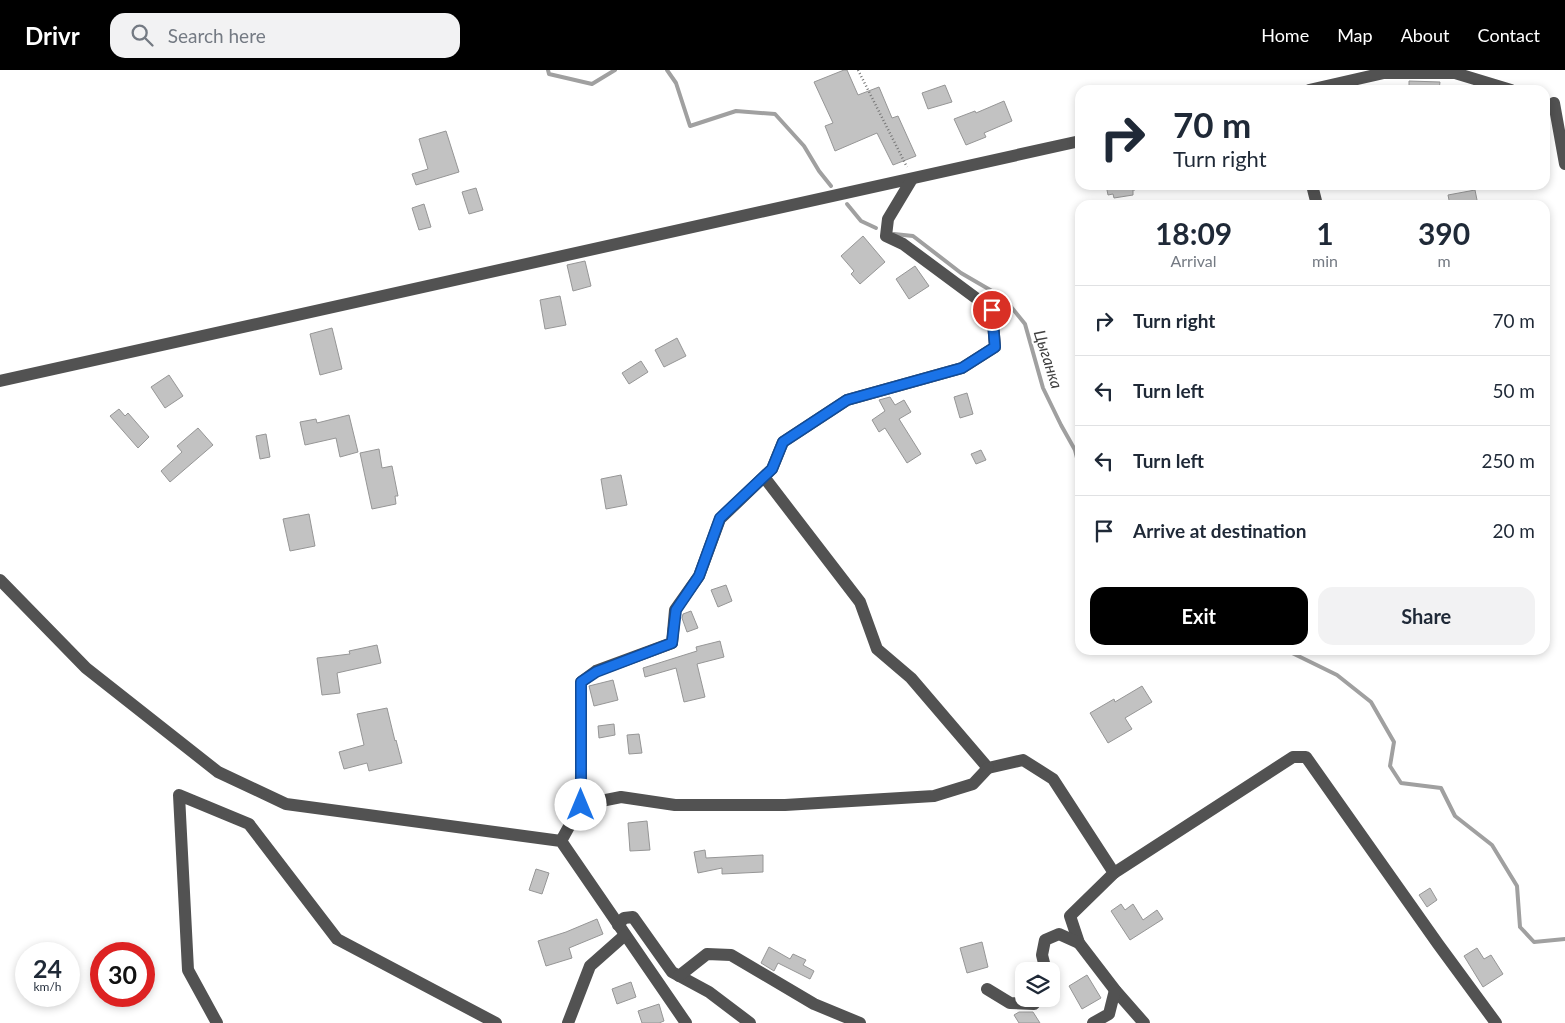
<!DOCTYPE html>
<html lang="en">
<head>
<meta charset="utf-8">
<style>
	:root { --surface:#fff; --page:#f2f2f3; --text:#1f2937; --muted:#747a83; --line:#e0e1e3; --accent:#000 }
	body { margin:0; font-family:Lato,sans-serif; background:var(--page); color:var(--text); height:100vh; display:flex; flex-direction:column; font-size:19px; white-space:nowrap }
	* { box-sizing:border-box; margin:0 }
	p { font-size:16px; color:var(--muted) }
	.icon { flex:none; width:28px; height:28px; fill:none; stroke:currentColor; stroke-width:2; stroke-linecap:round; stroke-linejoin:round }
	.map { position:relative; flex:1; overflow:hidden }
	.panel { position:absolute; left:1075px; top:130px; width:475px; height:455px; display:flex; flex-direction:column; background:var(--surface); border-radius:15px; box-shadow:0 2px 8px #0003 }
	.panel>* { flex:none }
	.top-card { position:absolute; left:1075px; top:15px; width:475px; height:105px; border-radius:15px; box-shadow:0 2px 8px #0003; background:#fff; color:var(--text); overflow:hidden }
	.controls { position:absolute; left:1015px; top:892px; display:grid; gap:10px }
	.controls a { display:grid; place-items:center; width:45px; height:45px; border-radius:10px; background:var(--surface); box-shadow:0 2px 8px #0003; font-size:25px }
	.speed { position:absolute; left:15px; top:872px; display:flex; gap:10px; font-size:25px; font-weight:700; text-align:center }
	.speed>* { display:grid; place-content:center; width:65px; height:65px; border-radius:50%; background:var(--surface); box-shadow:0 2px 8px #0003; line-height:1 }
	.speed small { font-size:12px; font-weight:400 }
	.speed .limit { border:8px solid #d22; background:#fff; color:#111 }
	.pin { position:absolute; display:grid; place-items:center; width:42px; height:42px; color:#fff; margin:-21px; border:2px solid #fff; border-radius:50%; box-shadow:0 1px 5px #0007 }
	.me { position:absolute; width:55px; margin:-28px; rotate:0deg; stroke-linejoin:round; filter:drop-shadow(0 0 4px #0008) }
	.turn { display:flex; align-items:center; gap:18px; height:105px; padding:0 15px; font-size:22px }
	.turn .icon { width:65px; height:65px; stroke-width:2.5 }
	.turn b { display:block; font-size:35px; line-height:42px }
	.eta { display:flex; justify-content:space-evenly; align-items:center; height:85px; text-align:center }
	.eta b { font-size:30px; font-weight:700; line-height:35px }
	.cta { display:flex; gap:10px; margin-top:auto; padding:10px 15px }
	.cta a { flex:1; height:58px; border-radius:15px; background:var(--accent); color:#fff; font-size:20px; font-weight:700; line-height:58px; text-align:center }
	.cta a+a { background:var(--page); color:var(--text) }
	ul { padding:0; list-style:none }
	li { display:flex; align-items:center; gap:15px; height:70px; padding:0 15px; border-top:1px solid var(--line) }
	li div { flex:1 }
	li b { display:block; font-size:19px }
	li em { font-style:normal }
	header { display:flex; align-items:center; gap:30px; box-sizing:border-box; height:70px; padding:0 25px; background:var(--accent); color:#fff }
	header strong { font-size:24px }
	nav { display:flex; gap:28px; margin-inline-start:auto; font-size:18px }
	.search { width:350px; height:45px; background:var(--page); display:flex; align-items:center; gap:12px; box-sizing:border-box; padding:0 18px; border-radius:15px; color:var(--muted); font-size:19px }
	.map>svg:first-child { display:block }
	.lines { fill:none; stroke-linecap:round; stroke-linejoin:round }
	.stream { stroke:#a0a0a0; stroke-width:4 }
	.building { fill:#c2c2c2; stroke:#969696 }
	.path { stroke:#747474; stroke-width:2.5; stroke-dasharray:1 2.5; stroke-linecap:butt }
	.minor { stroke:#525252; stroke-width:12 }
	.route-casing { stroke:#114b97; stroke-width:12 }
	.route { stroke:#1a73e8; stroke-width:9 }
	.labels { text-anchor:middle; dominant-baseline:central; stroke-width:4; stroke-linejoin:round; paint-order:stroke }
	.water-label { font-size:16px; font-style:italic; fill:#414141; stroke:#fff }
</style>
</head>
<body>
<header>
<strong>Drivr</strong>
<div class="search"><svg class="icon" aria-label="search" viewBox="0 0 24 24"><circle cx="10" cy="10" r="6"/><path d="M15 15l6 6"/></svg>Search here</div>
<nav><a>Home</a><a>Map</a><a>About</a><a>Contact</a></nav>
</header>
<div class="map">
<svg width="1565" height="953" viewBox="0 0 1565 953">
	<rect width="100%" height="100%" fill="#fff"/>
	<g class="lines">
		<!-- stream -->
		<g class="stream">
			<polyline points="548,0 549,4 592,14 615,0"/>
			<polyline points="667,0 676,13 690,56 736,41 775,44 804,76 819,101 831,116"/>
			<polyline points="847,134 861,151 876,158"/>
			<polyline points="894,164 913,166 961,203 1004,228 1025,254 1043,318 1061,355 1075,380 1080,400"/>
			<polyline points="1286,580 1337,605 1371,632 1394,672 1390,696 1401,713 1441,718 1455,746 1492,775 1517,816 1520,857 1534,872 1565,869"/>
		</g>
	</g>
	<!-- building -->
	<g class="building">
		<polygon points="844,0 847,0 858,25 879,17 892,48 898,46 916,86 893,95 877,63 835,81 825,56 833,53 814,12"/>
		<polygon points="1409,11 1440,12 1439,20 1409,20"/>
		<polygon points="945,15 952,32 928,39 922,23"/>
		<polygon points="1004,31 1012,51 984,63 986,67 966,75 954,49 975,41 976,43"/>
		<polygon points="446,61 459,102 416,115 412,104 428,99 419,69"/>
		<polygon points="1106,115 1134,115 1135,120 1133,120 1133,125 1114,128 1113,124 1108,125"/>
		<polygon points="476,118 483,140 469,144 462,122"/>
		<polygon points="1475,120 1478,135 1450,135 1448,125"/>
		<polygon points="424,134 431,157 419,160 412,138"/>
		<polygon points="863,166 885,192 860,214 851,204 854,201 841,186"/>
		<polygon points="585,191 591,216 573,221 567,195"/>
		<polygon points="915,196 929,216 909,229 896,209"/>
		<polygon points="560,226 566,255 545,259 540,230"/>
		<polygon points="332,258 342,299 320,305 310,264"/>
		<polygon points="677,268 686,286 664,297 655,280"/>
		<polygon points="641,291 648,302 629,314 622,303"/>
		<polygon points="169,305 183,326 165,338 151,317"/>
		<polygon points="967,323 973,344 960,348 954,327"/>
		<polygon points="890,327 895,335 904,330 911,342 899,349 921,384 907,393 885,358 879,362 872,350 885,341 879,330"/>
		<polygon points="119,339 125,346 128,343 149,367 138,378 110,346"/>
		<polygon points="349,345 358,382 340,387 336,368 305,375 300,352 316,349 317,353"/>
		<polygon points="198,358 213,375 170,412 161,401 182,382 177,376"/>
		<polygon points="266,364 270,387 260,389 256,366"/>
		<polygon points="379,379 382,398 392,396 398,426 395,426 396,434 372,439 360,383"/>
		<polygon points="981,380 986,390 976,394 971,384"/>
		<polygon points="621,405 627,435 606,439 601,409"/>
		<polygon points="309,444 315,476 290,481 283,449"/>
		<polygon points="726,515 732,531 718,537 711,520"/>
		<polygon points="691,541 698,558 687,562 682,548 683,544"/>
		<polygon points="720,571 724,587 697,594 705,627 684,632 676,598 645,607 643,598 697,581 696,577"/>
		<polygon points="377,575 381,593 337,603 340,623 322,625 317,588 350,584 349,581"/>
		<polygon points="613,610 618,630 594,636 589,616"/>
		<polygon points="1142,616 1152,632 1125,648 1132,659 1108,673 1090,643 1114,629 1115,632"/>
		<polygon points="387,638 395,671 396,670 402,693 369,701 367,693 344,699 339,682 364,675 357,644"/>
		<polygon points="614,654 615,665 599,668 598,656"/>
		<polygon points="639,664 642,683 629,684 627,665"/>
		<polygon points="647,751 650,780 630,781 628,753"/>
		<polygon points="705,780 706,788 763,785 763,802 722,804 722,798 698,803 694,782"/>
		<polygon points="536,799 549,803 542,824 529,820"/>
		<polygon points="1430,818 1437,830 1427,837 1419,825"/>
		<polygon points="1121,834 1125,840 1133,834 1143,850 1157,840 1163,849 1130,870 1111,841"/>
		<polygon points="597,849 603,864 569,878 572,888 546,896 538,871 566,862"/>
		<polygon points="982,872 988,897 967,903 960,878"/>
		<polygon points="769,877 790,889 793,884 806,890 803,895 814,901 810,909 778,893 774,901 761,893"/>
		<polygon points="1477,878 1484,889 1491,885 1503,904 1483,917 1464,886"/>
		<polygon points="1087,905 1101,928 1082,939 1069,916"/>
		<polygon points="631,912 636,927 617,934 612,919"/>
		<polygon points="659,934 664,951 659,953 642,953 638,941"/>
		<polygon points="1019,942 1033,942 1040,953 1019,953 1014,945"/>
	</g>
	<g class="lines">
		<!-- path -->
		<polyline class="path" points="858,0 907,97"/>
		<!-- minor -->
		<g class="minor">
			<polyline points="1309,20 1384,3 1455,3 1511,20"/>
			<polyline points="1554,33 1565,94"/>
			<polyline points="1312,115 1317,135"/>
			<polyline points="0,311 1080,71"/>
			<polyline points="764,407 860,532 877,579 911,608 988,698 1023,690 1053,709 1114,803 1293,687 1306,687 1438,874 1496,953"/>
			<polyline points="0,510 86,598 218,702 286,734 561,771 686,953"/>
			<polyline points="581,735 621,727 675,735 785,735 934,726 973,714 988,698"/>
			<polyline points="561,771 581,735 581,612 596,601 672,573 675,540 699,506 720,449 772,399 783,372 847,330 962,298 995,277 992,240 903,174 886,166 888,149 912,109"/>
			<polyline points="1114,803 1070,846 1079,873 1115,920 1144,953"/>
			<polyline points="618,855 624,848 633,847 672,902 709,922 750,953"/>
			<polyline points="1046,901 1042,885 1045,870 1059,864 1079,873"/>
			<polyline points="679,906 707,884 731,885 814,934 860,953"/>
			<polyline points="987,919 1010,933 1034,934 1038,929"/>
			<polyline points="217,953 188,900 179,725 249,754 337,869 496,953"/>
			<polyline points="568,953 590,896 625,865"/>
			<polyline points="1093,953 1109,944 1115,920"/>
		</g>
	</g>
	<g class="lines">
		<!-- route casing -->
		<g class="route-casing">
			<polyline id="route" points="581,735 581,612 596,602 672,573 676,540 699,506 720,448 772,399 783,372 847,330 962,298 995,277 992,240"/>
		</g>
		<!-- route -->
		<use href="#route" class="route"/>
	</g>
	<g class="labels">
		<!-- water labels -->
		<g class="water-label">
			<text transform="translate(1049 289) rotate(72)">Цыганка</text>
		</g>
	</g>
</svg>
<div class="controls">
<a><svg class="icon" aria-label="layers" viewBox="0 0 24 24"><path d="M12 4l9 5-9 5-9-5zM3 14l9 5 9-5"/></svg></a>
</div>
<div class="speed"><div>24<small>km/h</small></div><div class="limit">30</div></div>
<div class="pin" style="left:992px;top:240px;background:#d93025"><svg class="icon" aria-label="arrive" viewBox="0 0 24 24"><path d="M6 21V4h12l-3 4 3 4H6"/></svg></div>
<svg class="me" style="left:581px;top:735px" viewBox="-20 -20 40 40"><circle r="19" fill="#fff"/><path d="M0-13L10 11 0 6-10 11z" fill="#1a73e8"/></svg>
<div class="top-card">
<div class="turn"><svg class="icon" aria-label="right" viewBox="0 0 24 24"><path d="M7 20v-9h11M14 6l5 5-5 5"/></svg><div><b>70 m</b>Turn right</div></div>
</div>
<section class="panel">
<div class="eta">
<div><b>18:09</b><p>Arrival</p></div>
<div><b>1</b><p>min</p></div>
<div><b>390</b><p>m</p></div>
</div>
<ul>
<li><svg class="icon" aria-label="right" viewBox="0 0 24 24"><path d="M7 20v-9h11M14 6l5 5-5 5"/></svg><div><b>Turn right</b></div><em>70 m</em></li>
<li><svg class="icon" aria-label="left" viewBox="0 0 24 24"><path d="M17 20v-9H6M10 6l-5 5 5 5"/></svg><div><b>Turn left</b></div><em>50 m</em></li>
<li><svg class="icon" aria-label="left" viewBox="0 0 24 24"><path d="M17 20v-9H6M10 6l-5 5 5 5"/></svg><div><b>Turn left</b></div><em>250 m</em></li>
<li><svg class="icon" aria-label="arrive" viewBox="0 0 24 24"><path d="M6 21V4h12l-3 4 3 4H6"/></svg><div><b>Arrive at destination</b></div><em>20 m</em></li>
</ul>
<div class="cta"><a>Exit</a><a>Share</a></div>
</section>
</div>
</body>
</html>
